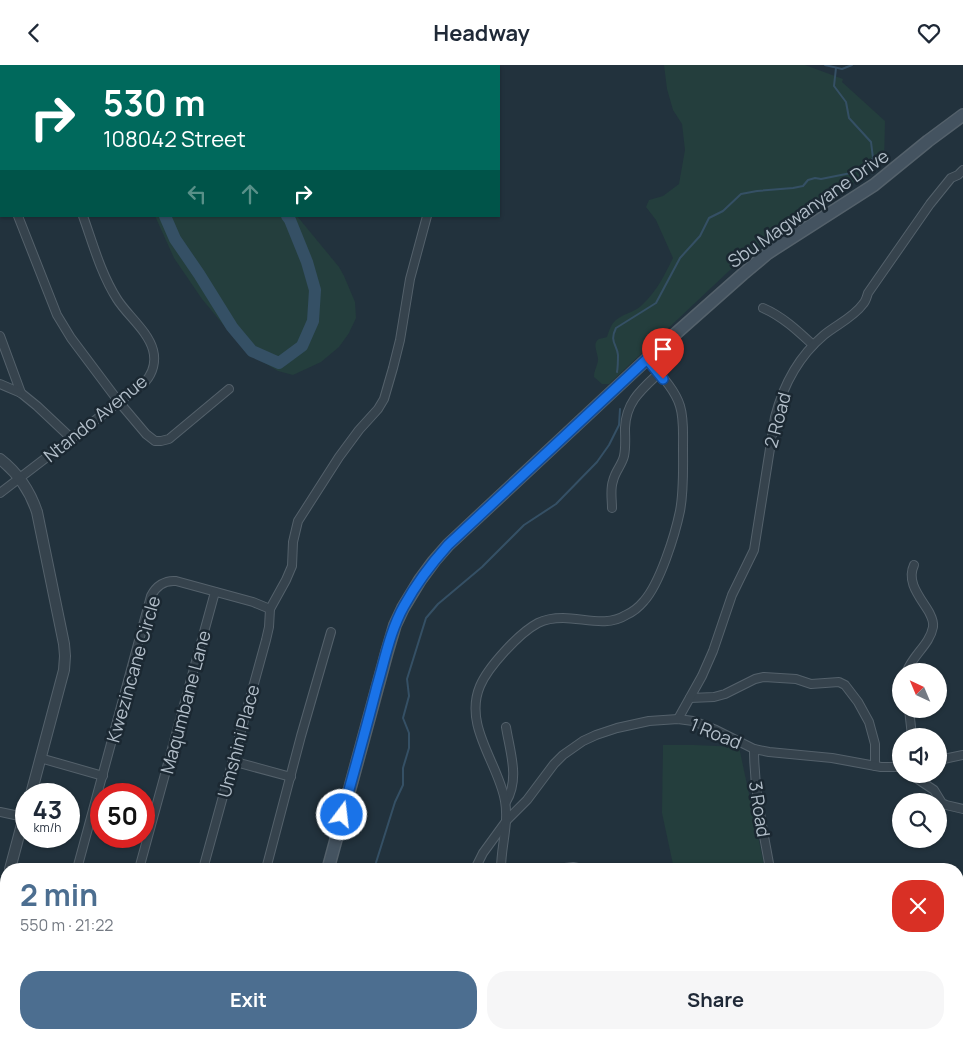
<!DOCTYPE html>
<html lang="en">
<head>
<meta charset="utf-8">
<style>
	:root { --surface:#fff; --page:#f6f6f7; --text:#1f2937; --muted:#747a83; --accent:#4c6e90 }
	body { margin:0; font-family:Manrope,sans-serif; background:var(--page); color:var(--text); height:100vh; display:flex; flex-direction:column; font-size:19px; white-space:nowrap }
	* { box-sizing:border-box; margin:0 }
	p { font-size:16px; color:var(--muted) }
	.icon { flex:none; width:28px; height:28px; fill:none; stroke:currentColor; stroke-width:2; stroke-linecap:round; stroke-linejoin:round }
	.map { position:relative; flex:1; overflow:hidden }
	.side { position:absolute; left:0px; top:798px; width:964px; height:176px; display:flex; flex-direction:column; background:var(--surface); border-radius:20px 20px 0 0; box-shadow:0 1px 4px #0004 }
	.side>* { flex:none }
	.top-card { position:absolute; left:0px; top:0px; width:500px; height:152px; box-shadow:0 1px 4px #0004; background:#00695c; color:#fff; overflow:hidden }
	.needle { width:32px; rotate:316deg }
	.buttons { position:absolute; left:892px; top:598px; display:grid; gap:10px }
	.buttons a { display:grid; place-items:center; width:55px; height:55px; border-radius:50%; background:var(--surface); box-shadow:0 1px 4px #0004; font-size:25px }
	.speed { position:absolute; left:15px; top:718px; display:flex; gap:10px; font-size:25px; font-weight:700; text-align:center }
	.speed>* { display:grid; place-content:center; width:65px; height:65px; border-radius:50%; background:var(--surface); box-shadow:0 1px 4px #0004; line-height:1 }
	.speed small { font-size:12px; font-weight:400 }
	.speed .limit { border:8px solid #d22; background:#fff; color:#111 }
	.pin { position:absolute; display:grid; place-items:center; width:42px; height:42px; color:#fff; margin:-51px -21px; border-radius:50% 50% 50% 0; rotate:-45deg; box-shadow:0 0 5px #0007 }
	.pin .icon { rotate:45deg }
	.me { position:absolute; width:55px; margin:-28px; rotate:15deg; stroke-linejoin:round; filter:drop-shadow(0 0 4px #0008) }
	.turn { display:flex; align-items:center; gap:18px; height:105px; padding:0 20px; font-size:22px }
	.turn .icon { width:65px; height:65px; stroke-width:2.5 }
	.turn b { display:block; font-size:35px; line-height:42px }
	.lanes { display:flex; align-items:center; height:48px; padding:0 20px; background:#0003; justify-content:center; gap:25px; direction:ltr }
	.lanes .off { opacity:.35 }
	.round { display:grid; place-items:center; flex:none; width:52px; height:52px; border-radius:20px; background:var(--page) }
	.overview { display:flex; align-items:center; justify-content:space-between; height:85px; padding:0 20px }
	h1 { font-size:30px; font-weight:700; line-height:38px; color:var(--accent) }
	.primary-button { display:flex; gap:10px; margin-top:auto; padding:10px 20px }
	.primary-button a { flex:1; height:58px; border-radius:20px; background:var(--accent); color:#fff; font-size:20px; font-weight:700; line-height:58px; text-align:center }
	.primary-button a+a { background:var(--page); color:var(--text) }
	header { display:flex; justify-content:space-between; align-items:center; height:65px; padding:0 20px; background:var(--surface); font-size:22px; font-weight:700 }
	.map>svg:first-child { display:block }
	.green { fill:#243e3d }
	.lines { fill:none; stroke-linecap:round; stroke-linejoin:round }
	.stream { stroke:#355065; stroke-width:2 }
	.river { stroke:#355065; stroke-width:12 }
	.minor-casing { stroke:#54616b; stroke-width:10 }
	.tertiary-casing { stroke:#54616b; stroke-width:12 }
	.secondary-casing { stroke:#54616b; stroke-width:14 }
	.minor { stroke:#36434d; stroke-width:8 }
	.tertiary { stroke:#36434d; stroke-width:10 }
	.secondary { stroke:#445360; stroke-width:11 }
	.route-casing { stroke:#114b97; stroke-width:12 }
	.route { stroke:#1a73e8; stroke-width:9 }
	.labels { text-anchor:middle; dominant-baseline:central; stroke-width:5; stroke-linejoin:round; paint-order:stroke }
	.street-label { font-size:18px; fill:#b2bec9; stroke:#1b2832 }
</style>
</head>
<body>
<header><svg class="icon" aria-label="back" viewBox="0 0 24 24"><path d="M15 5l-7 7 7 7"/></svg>Headway<svg class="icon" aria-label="heart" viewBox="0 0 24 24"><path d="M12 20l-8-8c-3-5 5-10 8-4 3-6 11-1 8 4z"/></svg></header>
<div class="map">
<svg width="963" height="973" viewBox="0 0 963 973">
	<rect width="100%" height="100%" fill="#22323d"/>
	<!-- green -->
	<g class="green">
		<polygon points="49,0 222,0 222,1 50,1"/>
		<path d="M 664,0 L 805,0 L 843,14 L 842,17 L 885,56 L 884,97 L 752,187 L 730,205 L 609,319 L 602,319 L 594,312 C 594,306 597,301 598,296 C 599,290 591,278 599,274 C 602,273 605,273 607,272 C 609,266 611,259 616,255 C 624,248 636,247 643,239 C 657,226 665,209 673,193 L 656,155 L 646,142 L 649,135 L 663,131 L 679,119 L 685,85 L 682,59 L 673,45 L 667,24 Z"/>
		<polygon points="155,151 297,151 339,202 344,211 355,237 356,253 349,268 339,282 321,297 293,310 278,306 245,286 202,234 174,193"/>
		<polygon points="663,680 694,680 739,682 765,804 674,804 662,748"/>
		<polygon points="499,968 540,968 541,973 500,973"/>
	</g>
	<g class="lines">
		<!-- stream -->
		<g class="stream">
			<polyline points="825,0 842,4 852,0"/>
			<path d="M 617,307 C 618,301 618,296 618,290 C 617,279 609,277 616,263 L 656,238 L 680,193 L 700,171 L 709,153 L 723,146 L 741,129 L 757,126 L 793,123 L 803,121 L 808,115 L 815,113 L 821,114 L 851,108 L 867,101 L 873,93 L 871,77 L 849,53 L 846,37 L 834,21 L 836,3"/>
			<polyline points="374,804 395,737 403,720 403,703 409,683 409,668 403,653 409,631 407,614 426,553 438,539 482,502 524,460 556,439 597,397 609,380 619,360 620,344"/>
		</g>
		<!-- river -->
		<g class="river">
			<polyline points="94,0 94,1"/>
			<polyline points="187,0 188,1"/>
			<polyline points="165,151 175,174 199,209 232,262 252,286 279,298 302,281 313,256 315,225 307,197 290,155 287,151"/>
		</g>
		<!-- minor casing -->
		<g class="minor-casing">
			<g id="minor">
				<polyline points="441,1 441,0"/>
				<polyline points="0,8 1,9"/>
				<polyline points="0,110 1,112"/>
				<polyline points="18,151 57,250 71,273 119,337 146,369 155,376 161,376 169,374 229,324"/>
				<path d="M 763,243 C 782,251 798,266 813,280"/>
				<polyline points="0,271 21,328"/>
				<polyline points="0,319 21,328 37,341 71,373"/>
				<path d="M 0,428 L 145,317 C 153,308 156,296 153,285 C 148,266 127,250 117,234 C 101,209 93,179 83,151"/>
				<path d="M 612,443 C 612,434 610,424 613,416 C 615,406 622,400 624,391 C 626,382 625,372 625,363 C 626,337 641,325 659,308"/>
				<path d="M 907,606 C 913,590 930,579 933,562 C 934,556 931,551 929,547 C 920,532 906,517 914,500"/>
				<polyline points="690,633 714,632 725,629 755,614 764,612 796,614 811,619 839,617 845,620 858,637 869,657 875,679 875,701"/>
				<polyline points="909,644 912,671"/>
				<path d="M 678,654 L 702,611 L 713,586 L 732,530 L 754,485 L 775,352 C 783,321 799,291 824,270 C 836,260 854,252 863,239 C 866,236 867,231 868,228 L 930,139 L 951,113 L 958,110 L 963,105"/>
				<path d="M 754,684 C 754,725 763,764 770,804"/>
				<polyline points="40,693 103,711"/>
				<polyline points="939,695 963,690"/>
				<polyline points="232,696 291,712"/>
				<polyline points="914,709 919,715 934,725 942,738 946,740 963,744"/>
				<path d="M 506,737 C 520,714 510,687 506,662"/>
				<polyline points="0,747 24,752"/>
				<path d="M 77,804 L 151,531 C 156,521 165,515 176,516 L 253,537 L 270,544"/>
				<polyline points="139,804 215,527"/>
				<polyline points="203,804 266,575 269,562 270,544 286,515 292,501 293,477 298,456 339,392 359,365 378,344 384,334 393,303 400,275 410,214 427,151"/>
				<polyline points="266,804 301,671 331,567"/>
				<polyline points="475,804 483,788 507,755 527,735 554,699 563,690 583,676 596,670 617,663 649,656 678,654 693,656 716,665 754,684 769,687 832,693 881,702 901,702"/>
				<path d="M 501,804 C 501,781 509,759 505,736 C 499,699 463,661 480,621 C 488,602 519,568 538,558 C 546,554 555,553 563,553 C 584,553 607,562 626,550 C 633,547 639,542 644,536 C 660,518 675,470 680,446 C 684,425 683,403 683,382 C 683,368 684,354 680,341 C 675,324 658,307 647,294"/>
				<polyline points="557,804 573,802 583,804"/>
				<polyline points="451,968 452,973"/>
				<polyline points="545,968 545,973"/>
				<polyline points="829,968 830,973"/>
				<polyline points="83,973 83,968"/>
				<polyline points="351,973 357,968"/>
				<polyline points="793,973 794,968"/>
			</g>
		</g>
		<!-- tertiary casing -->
		<g class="tertiary-casing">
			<g id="tertiary">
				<path d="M 0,394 C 18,408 30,426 37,447 L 64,579 L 65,591 L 64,605 L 31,729"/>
				<polyline points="10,804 26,744"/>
				<path d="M 6,817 C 1,839 2,854 6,877"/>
				<polyline points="139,968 159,973"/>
			</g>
		</g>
		<!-- secondary casing -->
		<g class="secondary-casing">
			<g id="secondary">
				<polyline points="328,804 387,587 395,560 403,543 420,515 434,496 448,480 647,294 743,209 768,188 874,120 928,76 963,50"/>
				<polyline points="282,973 283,968"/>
			</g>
		</g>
		<!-- minor -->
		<use href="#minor" class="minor"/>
		<!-- tertiary -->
		<use href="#tertiary" class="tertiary"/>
		<!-- secondary -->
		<use href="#secondary" class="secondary"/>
	</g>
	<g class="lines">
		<!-- route casing -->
		<g class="route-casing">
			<path id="route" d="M 342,750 C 354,707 366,664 377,621 C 385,594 390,566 404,541 C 416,519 431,499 448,480 L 647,294 L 663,314"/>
		</g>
		<!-- route -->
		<use href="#route" class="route"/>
	</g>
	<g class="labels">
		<!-- street labels -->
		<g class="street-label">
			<text transform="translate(808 143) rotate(-35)">Sbu Magwanyane Drive</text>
			<text transform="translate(95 353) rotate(-39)">Ntando Avenue</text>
			<text transform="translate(777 355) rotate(-75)">2 Road</text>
			<text transform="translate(133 604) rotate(-74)">Kwezincane Circle</text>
			<text transform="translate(185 637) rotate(-75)">Maqumbane Lane</text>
			<text transform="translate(716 668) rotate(22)">1 Road</text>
			<text transform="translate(238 676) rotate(-75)">Umshini Place</text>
			<text transform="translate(760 744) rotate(81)">3 Road</text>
		</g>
	</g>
</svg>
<div class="buttons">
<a><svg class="needle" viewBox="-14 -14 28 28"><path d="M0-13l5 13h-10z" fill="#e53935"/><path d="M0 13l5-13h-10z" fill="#747a83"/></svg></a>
<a><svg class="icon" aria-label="sound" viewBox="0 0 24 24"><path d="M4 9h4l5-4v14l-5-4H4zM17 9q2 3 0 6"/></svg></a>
<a><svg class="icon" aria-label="search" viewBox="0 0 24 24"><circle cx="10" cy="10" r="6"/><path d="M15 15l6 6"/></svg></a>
</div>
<div class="speed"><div>43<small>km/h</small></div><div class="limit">50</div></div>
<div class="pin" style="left:663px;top:314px;background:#d93025"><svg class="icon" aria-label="arrive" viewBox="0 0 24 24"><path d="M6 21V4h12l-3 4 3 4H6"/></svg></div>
<svg class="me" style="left:342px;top:750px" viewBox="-20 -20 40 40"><circle r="17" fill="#1a73e8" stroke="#fff" stroke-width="3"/><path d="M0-11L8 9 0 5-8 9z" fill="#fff"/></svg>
<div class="top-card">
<div class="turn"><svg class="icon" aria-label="right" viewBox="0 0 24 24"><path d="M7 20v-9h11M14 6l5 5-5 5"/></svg><div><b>530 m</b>108042 Street</div></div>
<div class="lanes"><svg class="icon off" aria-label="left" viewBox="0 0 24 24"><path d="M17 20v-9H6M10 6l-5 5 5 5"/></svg><svg class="icon off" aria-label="ahead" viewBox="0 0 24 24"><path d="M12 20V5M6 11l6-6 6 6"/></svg><svg class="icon" aria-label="right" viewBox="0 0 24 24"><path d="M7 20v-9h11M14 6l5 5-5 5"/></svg></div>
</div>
<section class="side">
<div class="overview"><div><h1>2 min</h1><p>550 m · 21:22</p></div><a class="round" style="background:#d93025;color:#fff"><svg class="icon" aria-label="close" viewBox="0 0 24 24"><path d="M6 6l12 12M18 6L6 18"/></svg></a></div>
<div class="primary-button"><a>Exit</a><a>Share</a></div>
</section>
</div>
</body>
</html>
